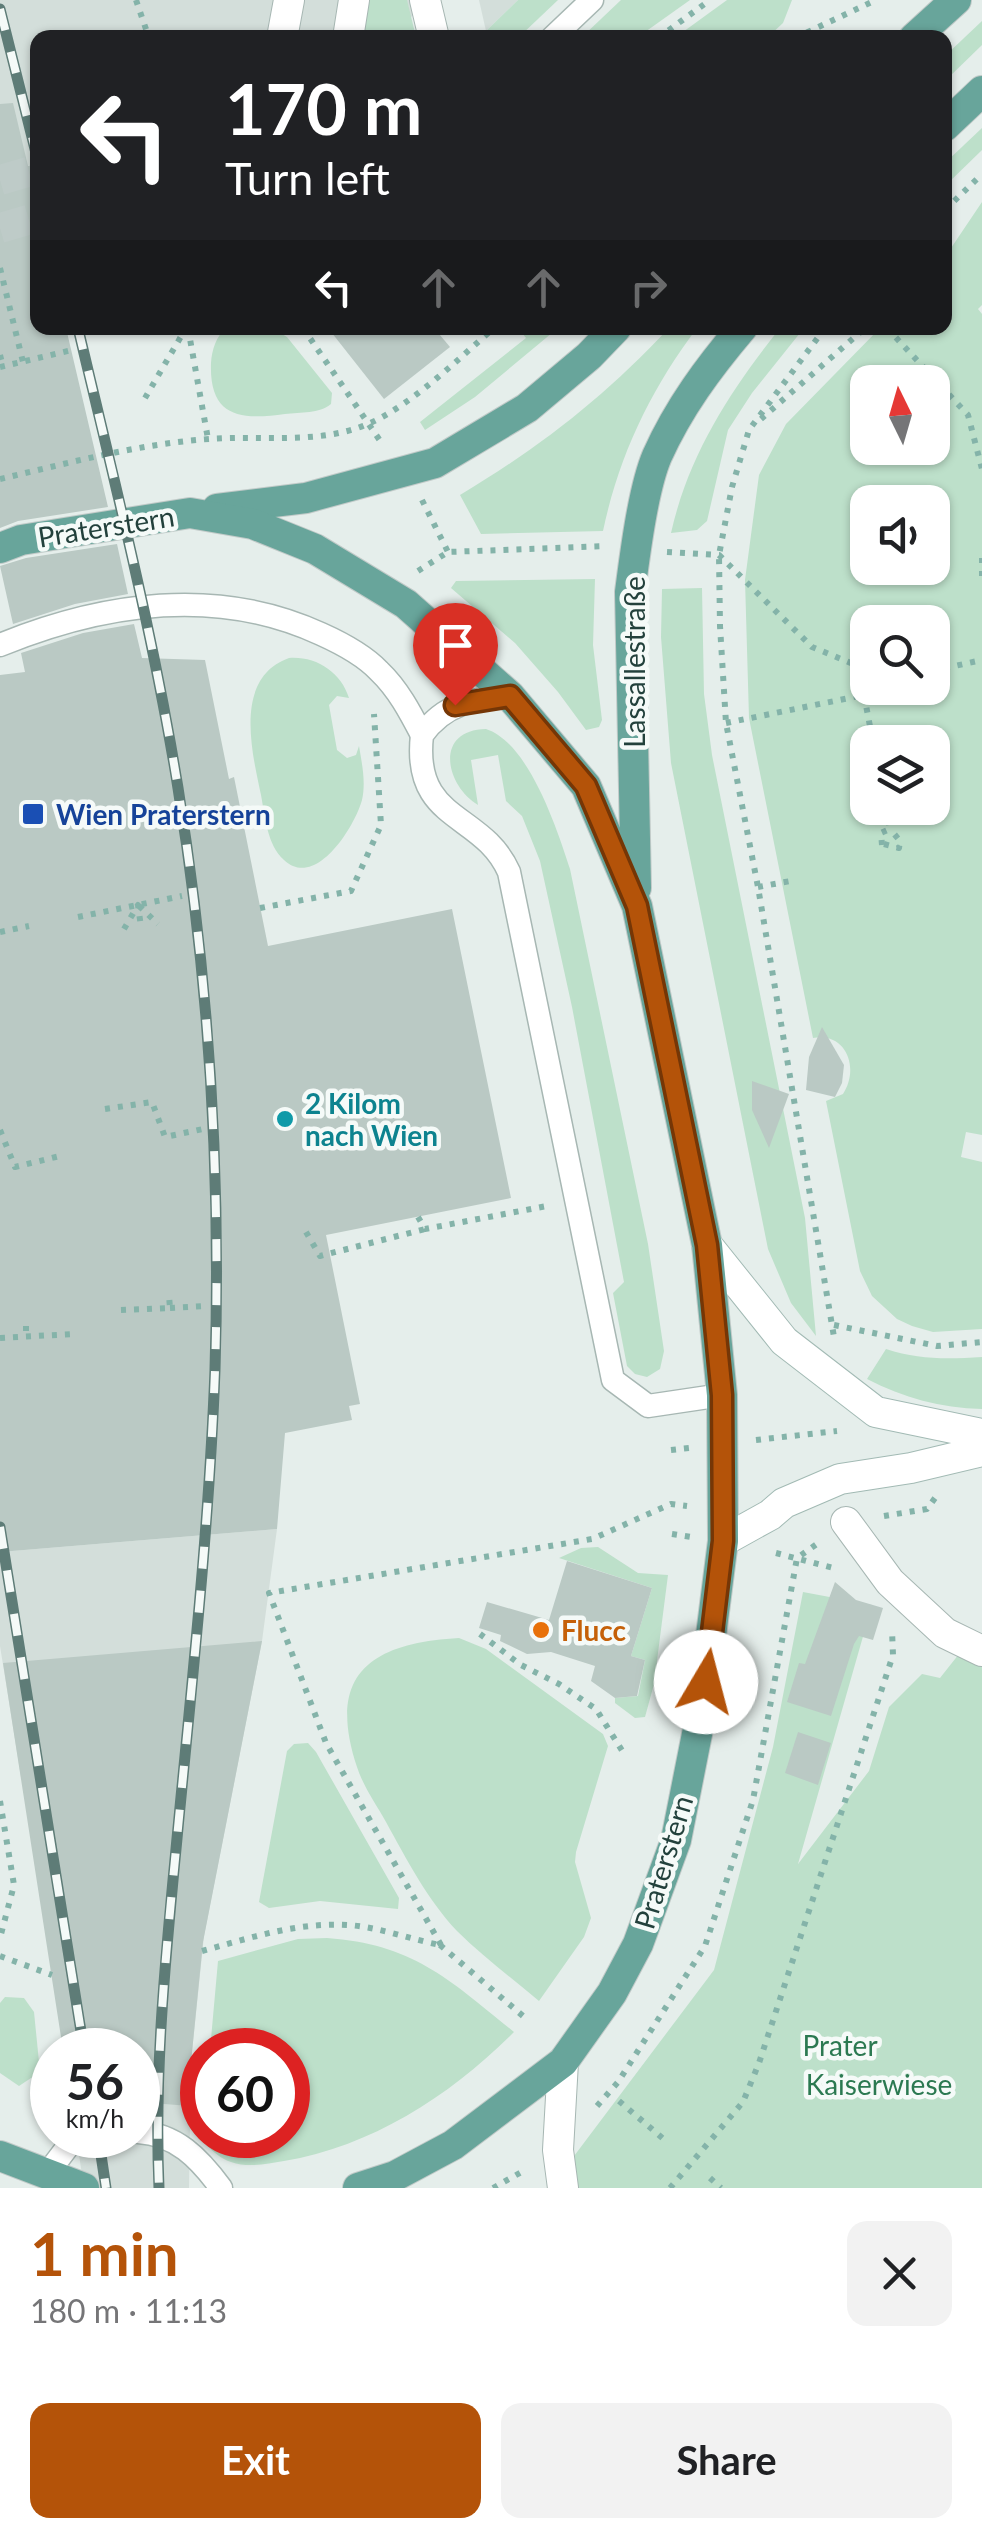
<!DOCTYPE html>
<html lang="en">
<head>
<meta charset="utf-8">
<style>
	:root { --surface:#fff; --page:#f2f2f2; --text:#202124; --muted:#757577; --accent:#b45309 }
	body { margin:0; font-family:Lato,sans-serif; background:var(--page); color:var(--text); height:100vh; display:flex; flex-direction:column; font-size:38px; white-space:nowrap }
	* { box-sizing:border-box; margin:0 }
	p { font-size:32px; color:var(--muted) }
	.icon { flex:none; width:55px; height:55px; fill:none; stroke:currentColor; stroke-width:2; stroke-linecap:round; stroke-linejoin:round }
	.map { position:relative; height:2188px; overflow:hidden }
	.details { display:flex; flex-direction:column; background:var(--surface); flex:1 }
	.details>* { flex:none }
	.hud { position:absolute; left:30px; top:30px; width:922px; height:305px; border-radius:20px; box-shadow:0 2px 8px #0004; background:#202124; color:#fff; overflow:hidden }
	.needle { width:65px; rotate:355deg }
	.tools { position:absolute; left:850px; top:365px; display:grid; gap:20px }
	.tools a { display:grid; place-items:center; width:100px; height:100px; border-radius:20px; background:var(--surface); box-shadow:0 2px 8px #0004; font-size:50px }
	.speed { position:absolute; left:30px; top:2028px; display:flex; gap:20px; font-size:50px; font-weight:700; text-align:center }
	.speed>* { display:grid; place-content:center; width:130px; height:130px; border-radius:50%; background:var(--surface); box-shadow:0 2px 8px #0004; line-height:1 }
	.speed small { font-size:25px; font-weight:400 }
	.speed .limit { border:15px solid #d22; background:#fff; color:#111 }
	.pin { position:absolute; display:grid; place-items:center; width:85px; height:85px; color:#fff; margin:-102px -42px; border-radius:50% 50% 50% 0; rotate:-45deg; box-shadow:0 0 10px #0007 }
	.pin .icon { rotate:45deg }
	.me { position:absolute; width:110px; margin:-55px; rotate:8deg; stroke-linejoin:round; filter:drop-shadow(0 0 8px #0008) }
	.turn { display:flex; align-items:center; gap:35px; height:210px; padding:0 30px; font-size:45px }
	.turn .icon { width:130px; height:130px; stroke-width:2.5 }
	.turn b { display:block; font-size:70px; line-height:85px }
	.lanes { display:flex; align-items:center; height:95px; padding:0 30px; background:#0003; justify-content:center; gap:50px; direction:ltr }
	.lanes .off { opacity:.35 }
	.round { display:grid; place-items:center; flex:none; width:105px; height:105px; border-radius:20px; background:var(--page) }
	.head { display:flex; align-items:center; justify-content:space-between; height:170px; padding:0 30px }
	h1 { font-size:60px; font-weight:700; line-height:75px; color:var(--accent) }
	.primary-button { display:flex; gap:20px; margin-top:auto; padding:20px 30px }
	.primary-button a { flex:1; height:115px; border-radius:20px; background:var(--accent); color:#fff; font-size:40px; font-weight:700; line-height:115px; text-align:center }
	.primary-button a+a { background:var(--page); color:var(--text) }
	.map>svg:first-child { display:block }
	.built { fill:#d3deda }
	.green { fill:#bde0ca; fill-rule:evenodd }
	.building { fill:#bac9c4 }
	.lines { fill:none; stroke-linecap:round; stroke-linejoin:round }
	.pedestrian-tunnel { stroke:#becbc8; stroke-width:30; stroke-dasharray:30 15; stroke-linecap:butt }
	.service-casing { stroke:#a7b7b3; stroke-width:25 }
	.pedestrian-casing { stroke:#a7b7b3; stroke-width:32 }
	.minor-casing { stroke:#a7b7b3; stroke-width:32 }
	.secondary-casing { stroke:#a2bab4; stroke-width:32 }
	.primary-casing { stroke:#c1cac8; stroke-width:32 }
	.path { stroke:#84b3a9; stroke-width:6; stroke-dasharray:5 8; stroke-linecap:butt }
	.service { stroke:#fff; stroke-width:22 }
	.pedestrian { stroke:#fff; stroke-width:30 }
	.minor { stroke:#fff; stroke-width:30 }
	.secondary { stroke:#fff; stroke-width:30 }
	.primary { stroke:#68a59b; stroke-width:30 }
	.rail-casing { stroke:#5e7c77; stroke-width:11 }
	.rail { stroke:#f5faf8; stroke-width:8; stroke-dasharray:22; stroke-linecap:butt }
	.route-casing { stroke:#753606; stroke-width:25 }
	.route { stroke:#b45309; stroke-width:18 }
	.transit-dot { fill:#1a4fb4; stroke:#f5faf8; stroke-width:4 }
	.culture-dot { fill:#0f9aa8; stroke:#f5faf8; stroke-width:4 }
	.food-dot { fill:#e8710a; stroke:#f5faf8; stroke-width:4 }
	.labels { text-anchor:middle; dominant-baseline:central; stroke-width:9; stroke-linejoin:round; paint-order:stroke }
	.street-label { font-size:28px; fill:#23413c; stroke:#f5faf8 }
	.transit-label { font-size:28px; font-weight:bold; fill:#164399; stroke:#f5faf8; text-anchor:start }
	.culture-label { font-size:28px; font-weight:bold; fill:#0d838f; stroke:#f5faf8; text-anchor:start }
	.food-label { font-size:28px; font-weight:bold; fill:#c56008; stroke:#f5faf8; text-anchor:start }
	.park-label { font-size:28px; fill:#2b7951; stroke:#f5faf8 }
</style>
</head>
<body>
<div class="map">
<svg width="982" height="2188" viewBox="0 0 982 2188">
	<rect width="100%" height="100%" fill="#e5eeeb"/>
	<!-- built -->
	<g class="built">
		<polygon points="0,0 424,0 424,9 378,37 38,38 37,163 0,174"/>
		<polygon points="479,0 518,0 486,31"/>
		<polygon points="277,1529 262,1641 204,1936 191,2062 189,2188 84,2188 76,2135 138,2135 138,2050 21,1777 0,1646 0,1552"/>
	</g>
	<!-- green -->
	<g class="green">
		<polygon points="367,0 407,0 416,37 360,38"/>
		<polygon points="518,0 558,0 519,37 488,37 486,31"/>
		<polygon points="621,0 690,0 638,37 582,37"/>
		<polygon points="727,0 792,0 783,23 768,37 676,37"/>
		<polygon points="982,21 982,45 945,81 945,56"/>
		<polygon points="982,128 982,150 945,186 945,163"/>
		<path d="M 982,202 L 982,305 L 978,309 L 982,314 L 982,1135 L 966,1132 L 961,1157 L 982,1162 L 982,1329 L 933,1332 L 912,1326 L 897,1319 L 872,1296 L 860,1271 L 826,1101 L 843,1094 C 860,1068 846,1032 813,1038 L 749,718 L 745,580 L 759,475 L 786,424 L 880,328 L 945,328 L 945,257 ZM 868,382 L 932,382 L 932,448 L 868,448 ZM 868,502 L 932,502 L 932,568 L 868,568 ZM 868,622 L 932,622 L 932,688 L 868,688 ZM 868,742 L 932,742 L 932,808 L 868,808 Z"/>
		<path d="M 226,328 L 272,328 L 287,337 L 332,393 L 331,404 C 319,414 301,412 285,414 C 241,420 209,418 211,363 C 212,349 216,337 226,328 Z"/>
		<polygon points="518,328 558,328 475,397 425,430 420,422 526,338"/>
		<path d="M 669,328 L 697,328 C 651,389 619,455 603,531 L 481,534 L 460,495 C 543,445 603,398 669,328 Z"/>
		<path d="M 780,328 L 804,328 L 752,393 L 728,430 L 707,521 L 697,530 L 671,533 C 689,453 731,390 780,328 Z"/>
		<polygon points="595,579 593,645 602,720 599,727 586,730 558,692 515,643 451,588 456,581"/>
		<polygon points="702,588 704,694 712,755 805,1218 816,1336 791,1303 768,1249 671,763 661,637 662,589"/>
		<path d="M 289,658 C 316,656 341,672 349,698 L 337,696 L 329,705 L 337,750 L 347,758 L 356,755 L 359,746 C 362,764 366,782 362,800 C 355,826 316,890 284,860 C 267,845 265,816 261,795 C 252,752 233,678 289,658 Z"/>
		<path d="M 486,729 C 529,743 557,829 570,869 L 648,1244 L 664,1351 L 660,1369 L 647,1377 L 635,1374 L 627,1366 L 613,1293 L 624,1282 L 572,1007 L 540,861 L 522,816 L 506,801 L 498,755 L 471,760 L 478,805 C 445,785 434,730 486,729 Z"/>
		<path d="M 886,1349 C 919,1360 948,1359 982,1357 L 982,1409 C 940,1408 904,1398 867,1379 Z"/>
		<polygon points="598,1547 638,1573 668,1575 654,1684 645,1717 635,1718 615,1703 615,1698 638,1696 645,1660 631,1656 652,1588 559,1558 581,1548"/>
		<polygon points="803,1592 872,1605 798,1864 869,1771 889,1707 922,1674 940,1678 974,1635 982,1638 982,2188 550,2188 714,1970 773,1747"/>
		<path d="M 459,1638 L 486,1649 L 603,1734 L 608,1746 L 576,1852 L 575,1862 L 591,1918 L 584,1937 L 539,2001 C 512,1978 482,1956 457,1931 C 427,1899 407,1860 386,1822 C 376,1804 363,1786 357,1767 C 326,1674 371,1643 459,1638 Z"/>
		<polygon points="308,1743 316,1752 399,1898 398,1909 320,1901 269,1908 259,1902 287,1751 294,1744"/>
		<path d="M 327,1938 C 413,1944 450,1980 514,2032 C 451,2095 373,2146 284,2161 C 266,2164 248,2168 231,2162 C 221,2159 214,2152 206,2145 L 206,2135 L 288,2135 L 288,2050 L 210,2050 L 218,1961 L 298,1939 Z"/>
		<polygon points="5,1997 24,1998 34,2012 40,2072 19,2086 0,2073 0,2003"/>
	</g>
	<!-- building -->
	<g class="building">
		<polygon points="13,103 28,166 38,163 38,328 66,328 108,507 18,521 0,528 0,104"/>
		<polygon points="328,328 434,328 450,347 384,399"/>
		<polygon points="117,544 128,594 75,604 13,624 0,566 26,558"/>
		<polygon points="134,624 142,658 205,660 229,779 234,777 268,946 452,909 511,1198 326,1235 360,1404 349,1406 352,1420 285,1433 277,1529 0,1552 0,675 25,672 21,653 83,633"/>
		<polygon points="822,1027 844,1065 842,1083 835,1097 806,1090 809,1057"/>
		<polygon points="752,1081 789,1094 769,1148 752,1110"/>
		<polygon points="567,1561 652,1588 631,1656 645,1660 637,1696 615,1698 591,1681 595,1666 551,1652 527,1654 500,1641 501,1635 479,1628 487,1602 549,1620"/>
		<polygon points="835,1582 856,1600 883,1608 873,1640 859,1636 854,1644 831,1716 787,1702 799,1663 805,1664"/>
		<polygon points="262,1641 203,1942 191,2062 190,2106 138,2102 138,2050 63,2050 3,1663"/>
		<polygon points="798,1732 831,1743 818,1785 785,1773"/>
	</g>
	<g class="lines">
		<!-- pedestrian-tunnel -->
		<g class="pedestrian-tunnel">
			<polyline points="0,180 38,169"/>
			<polyline points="0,228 38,217"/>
		</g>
		<!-- service casing -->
		<g class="service-casing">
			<g id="service">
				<polyline points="552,38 592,0"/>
				<path d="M 0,645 C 103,603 217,586 321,634 C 341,643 364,655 379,671 C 398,689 410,712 422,735"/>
				<path d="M 510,696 C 473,699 445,703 422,735 C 412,823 482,811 509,872 L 613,1380 L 648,1406 L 722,1395"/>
				<path d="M 138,2132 C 176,2134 199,2158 221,2188"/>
				<polyline points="47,2174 69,2145 90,2135"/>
			</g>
		</g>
		<!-- pedestrian casing -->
		<g class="pedestrian-casing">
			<g id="pedestrian">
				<polyline points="282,38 289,0"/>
				<polyline points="846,1522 890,1582 945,1633 982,1651"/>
			</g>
		</g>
		<!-- minor casing -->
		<g class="minor-casing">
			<g id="minor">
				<polyline points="425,0 434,38"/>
				<polyline points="348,38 354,0"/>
				<polyline points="563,2188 558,2150 563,2062"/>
			</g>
		</g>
		<!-- secondary casing -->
		<g class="secondary-casing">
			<g id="secondary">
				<polyline points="707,1245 784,1341 876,1412 982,1434"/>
				<polyline points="723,1541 770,1515 784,1503 840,1479 911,1468 982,1451"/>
			</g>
		</g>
		<!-- primary casing -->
		<g class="primary-casing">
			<g id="primary">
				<polyline points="914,38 956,0"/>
				<polyline points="945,126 982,91"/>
				<polyline points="217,509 306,498 435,463 527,408 589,356 616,328"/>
				<polyline points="0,548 21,540 190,513 253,524 315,549 406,604 510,696 586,786 637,906 707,1245 722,1395 723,1541 701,1714 676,1840 638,1944 612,1993 563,2062 453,2145 395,2176 358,2188"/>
				<path d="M 636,888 L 630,592 C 635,554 643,489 657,456 C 679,407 709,367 742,328"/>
				<polyline points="0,2156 84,2188"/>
			</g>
		</g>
		<!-- path -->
		<g class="path">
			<polyline points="136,0 149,38"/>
			<polyline points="658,38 710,0"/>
			<polyline points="795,38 876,0"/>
			<polyline points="945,210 982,174"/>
			<polyline points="0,268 23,362"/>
			<polyline points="159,328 160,330 174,328"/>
			<polyline points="188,328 208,439"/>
			<polyline points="303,328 383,445"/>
			<polyline points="825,328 749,430 732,487 719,555 720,626 726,723 758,887 834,1337"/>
			<polyline points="887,328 968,415 982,469"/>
			<polyline points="0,355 3,367"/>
			<polyline points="0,367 72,350"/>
			<polyline points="145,398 186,328"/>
			<polyline points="761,419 865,328"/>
			<path d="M 0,479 C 69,463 138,444 209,439 C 261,435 319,445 368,424 C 412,405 458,359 494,328"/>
			<polyline points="422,500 448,552"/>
			<polyline points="667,552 719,555 812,647 868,670"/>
			<polyline points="982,558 982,579"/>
			<polyline points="418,571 448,552 605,546"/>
			<polyline points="932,671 982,660"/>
			<polyline points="864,695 873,742"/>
			<polyline points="726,723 864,695 873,688"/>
			<polyline points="884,844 899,848 900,841 890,829"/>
			<polyline points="882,845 881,833 890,829 886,808"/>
			<polyline points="758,887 796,880"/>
			<polyline points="139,906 158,924"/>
			<polyline points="260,908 351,891 381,825 374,714"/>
			<polyline points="78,917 182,896"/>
			<polyline points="124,929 138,905 141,927"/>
			<polyline points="0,932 29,926"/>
			<polyline points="105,1109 152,1102 165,1137 203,1129"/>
			<polyline points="0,1130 15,1167 60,1156"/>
			<polyline points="418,1217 425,1229 547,1206"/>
			<polyline points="306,1232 320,1256 425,1229"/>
			<polyline points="170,1308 206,1306"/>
			<polyline points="121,1310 170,1308 169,1296"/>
			<polyline points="834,1325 937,1346 982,1342"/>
			<polyline points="26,1326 26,1337"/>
			<polyline points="0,1338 73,1334"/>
			<polyline points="756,1440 837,1431"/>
			<polyline points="671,1450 689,1448"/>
			<polyline points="884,1516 927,1509 935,1498"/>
			<polyline points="672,1534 691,1537"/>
			<polyline points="776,1553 837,1569"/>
			<polyline points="480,1634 521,1665 559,1684 596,1709 623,1752"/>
			<polyline points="0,1801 14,1885 0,1938"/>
			<polyline points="440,1945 523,2016"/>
			<polyline points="441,1945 326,1743 269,1593 592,1539 671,1504 687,1506"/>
			<path d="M 202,1951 C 250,1938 297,1922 348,1925 C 378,1927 410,1939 440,1945"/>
			<polyline points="0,1956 52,1975"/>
			<polyline points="619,2101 667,2142"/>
			<polyline points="597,2106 618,2082 705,1946 753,1800 797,1558 821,1541"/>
			<polyline points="710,2178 721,2188"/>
			<polyline points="493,2188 525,2170"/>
			<polyline points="670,2188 743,2102 759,2063 893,1655 892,1630"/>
		</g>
		<!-- service -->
		<use href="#service" class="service"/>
		<!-- pedestrian -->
		<use href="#pedestrian" class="pedestrian"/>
		<!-- minor -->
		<use href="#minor" class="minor"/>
		<!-- secondary -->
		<use href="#secondary" class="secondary"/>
		<!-- primary -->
		<use href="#primary" class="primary"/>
		<!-- rail casing -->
		<g class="rail-casing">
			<g id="rail">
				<polyline points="0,9 38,161"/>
				<path d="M 78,328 C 114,480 153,633 178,788 C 209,980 221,1176 215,1370 C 209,1530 191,1690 176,1849 C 165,1962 154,2075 159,2188"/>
				<polyline points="0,1527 84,2050"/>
				<polyline points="98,2135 106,2188"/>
			</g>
		</g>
		<!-- rail -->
		<use href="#rail" class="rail"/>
	</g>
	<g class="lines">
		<!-- route casing -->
		<g class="route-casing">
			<polyline id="route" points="455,705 510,696 586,786 637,906 707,1245 722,1395 723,1541 706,1682"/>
		</g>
		<!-- route -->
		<use href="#route" class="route"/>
	</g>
	<!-- markers -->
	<rect class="transit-dot" x="21" y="802" width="24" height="24" rx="5"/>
	<circle class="culture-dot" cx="285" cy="1119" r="10"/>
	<circle class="food-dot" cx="541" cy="1630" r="10"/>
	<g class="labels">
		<!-- street labels -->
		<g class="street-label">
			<text transform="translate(106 526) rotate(-9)">Praterstern</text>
			<text transform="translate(634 662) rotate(-90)">Lassallestraße</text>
			<text transform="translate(663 1862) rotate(-73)">Praterstern</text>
		</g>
		<!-- transit labels -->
		<g class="transit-label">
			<text x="56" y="814">Wien Praterstern</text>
		</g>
		<!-- culture labels -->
		<g class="culture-label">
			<text x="305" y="1103">2 Kilom<tspan x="305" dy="32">nach Wien</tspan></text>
		</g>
		<!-- food labels -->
		<g class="food-label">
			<text x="561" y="1630">Flucc</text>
		</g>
		<!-- park labels -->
		<g class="park-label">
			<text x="840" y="2045">Prater</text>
			<text x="879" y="2084">Kaiserwiese</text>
		</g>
	</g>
</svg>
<div class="tools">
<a><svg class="needle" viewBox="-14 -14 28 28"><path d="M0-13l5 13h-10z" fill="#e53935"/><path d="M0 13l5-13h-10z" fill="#757577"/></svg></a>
<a><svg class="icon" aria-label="sound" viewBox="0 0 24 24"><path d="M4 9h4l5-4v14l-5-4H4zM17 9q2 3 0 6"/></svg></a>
<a><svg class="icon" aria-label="search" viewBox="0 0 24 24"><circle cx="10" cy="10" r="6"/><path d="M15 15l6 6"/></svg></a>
<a><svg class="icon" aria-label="layers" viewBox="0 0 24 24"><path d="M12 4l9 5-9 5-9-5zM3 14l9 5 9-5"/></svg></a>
</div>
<div class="speed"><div>56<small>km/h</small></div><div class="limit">60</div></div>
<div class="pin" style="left:455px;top:705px;background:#d93025"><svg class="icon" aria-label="arrive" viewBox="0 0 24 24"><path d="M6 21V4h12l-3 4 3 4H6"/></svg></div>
<svg class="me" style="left:706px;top:1682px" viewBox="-20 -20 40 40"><circle r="19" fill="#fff"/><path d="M0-13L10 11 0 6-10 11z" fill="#b45309"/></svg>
<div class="hud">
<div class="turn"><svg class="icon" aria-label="left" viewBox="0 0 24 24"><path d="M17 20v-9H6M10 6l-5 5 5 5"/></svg><div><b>170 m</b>Turn left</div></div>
<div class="lanes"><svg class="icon" aria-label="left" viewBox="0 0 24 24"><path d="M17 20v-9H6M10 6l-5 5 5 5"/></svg><svg class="icon off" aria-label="ahead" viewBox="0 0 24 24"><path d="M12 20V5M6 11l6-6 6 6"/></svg><svg class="icon off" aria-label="ahead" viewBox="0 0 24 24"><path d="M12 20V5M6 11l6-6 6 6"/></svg><svg class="icon off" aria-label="right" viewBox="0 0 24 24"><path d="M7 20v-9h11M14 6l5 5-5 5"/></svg></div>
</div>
</div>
<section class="details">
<div class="head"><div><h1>1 min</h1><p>180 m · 11:13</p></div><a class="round"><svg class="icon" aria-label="close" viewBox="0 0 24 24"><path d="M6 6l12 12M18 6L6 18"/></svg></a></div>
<div class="primary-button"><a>Exit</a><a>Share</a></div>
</section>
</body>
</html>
